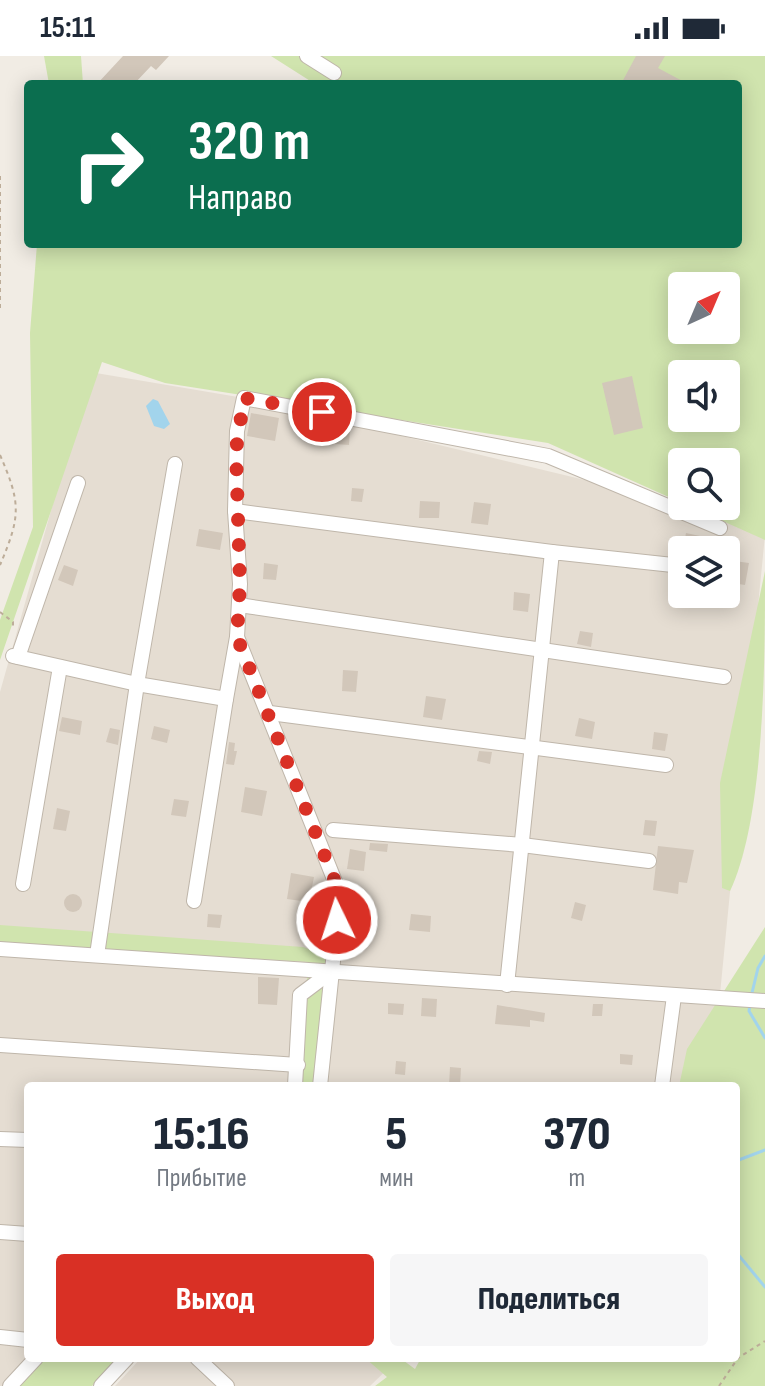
<!DOCTYPE html>
<html lang="ru">
<head>
<meta charset="utf-8">
<style>
	:root { --surface:#fff; --page:#f6f6f7; --text:#1f2937; --muted:#747a83; --accent:#d93025 }
	body { margin:0; font-family:"Sofia Sans Condensed",sans-serif; background:var(--page); color:var(--text); height:100vh; display:flex; flex-direction:column; font-size:30px; white-space:nowrap }
	* { box-sizing:border-box; margin:0 }
	p { font-size:26px; color:var(--muted) }
	.icon { flex:none; width:44px; height:44px; fill:none; stroke:currentColor; stroke-width:2; stroke-linecap:round; stroke-linejoin:round }
	.map { position:relative; flex:1; overflow:hidden }
	.panel { position:absolute; left:24px; top:1026px; width:716px; height:280px; display:flex; flex-direction:column; background:var(--surface); border-radius:8px; box-shadow:0 4px 20px #0003 }
	.panel>* { flex:none }
	.top-card { position:absolute; left:24px; top:24px; width:718px; height:168px; border-radius:8px; box-shadow:0 4px 20px #0003; background:#0b6e4f; color:#fff; overflow:hidden }
	.needle { width:52px; rotate:44deg }
	.controls { position:absolute; left:668px; top:216px; display:grid; gap:16px }
	.controls a { display:grid; place-items:center; width:72px; height:72px; border-radius:8px; background:var(--surface); box-shadow:0 4px 20px #0003; font-size:40px }
	.pin { position:absolute; display:grid; place-items:center; width:68px; height:68px; color:#fff; margin:-34px; border:4px solid #fff; border-radius:50%; box-shadow:0 2px 8px #0007 }
	.me { position:absolute; width:88px; margin:-44px; rotate:356deg; stroke-linejoin:round; filter:drop-shadow(0 0 6px #0008) }
	.turn { display:flex; align-items:center; gap:28px; height:168px; padding:0 32px; font-size:36px }
	.turn .icon { width:104px; height:104px; stroke-width:2.5 }
	.turn b { display:block; font-size:56px; line-height:68px }
	.eta { display:flex; justify-content:space-evenly; align-items:center; height:136px; text-align:center }
	.eta b { font-size:48px; font-weight:800; line-height:56px }
	.primary-button { display:flex; gap:16px; margin-top:auto; padding:16px 32px }
	.primary-button a { flex:1; height:92px; border-radius:8px; background:var(--accent); color:#fff; font-size:32px; font-weight:800; line-height:92px; text-align:center }
	.primary-button a+a { background:var(--page); color:var(--text) }
	.status { display:flex; justify-content:space-between; align-items:center; height:56px; padding:0 40px; background:var(--surface); direction:ltr }
	.status svg { height:22px; fill:currentColor }
	.map>svg:first-child { display:block }
	.residential { fill:#e5ddd2; fill-rule:evenodd }
	.green { fill:#d0e4ae; fill-rule:evenodd }
	.water { fill:#a2d4ec }
	.lines { fill:none; stroke-linecap:round; stroke-linejoin:round }
	.stream { stroke:#a2d4ec; stroke-width:3 }
	.building { fill:#d2c7ba }
	.minor-casing { stroke:#bfb6aa; stroke-width:16 }
	.path { stroke:#bdad99; stroke-width:2; stroke-dasharray:4 4; stroke-linecap:butt }
	.minor { stroke:#fff; stroke-width:14 }
	.route { stroke:#d93025; stroke-width:14; stroke-dasharray:0 25.2 }
</style>
</head>
<body>
<div class="status"><b>15:11</b><svg viewBox="0 0 49 12"><path d="M0 12V9h3v3zM5 12V6h3v6zM10 12V3h3v9zM15 12V0h3v12zM26 1h20v11H26zM47 4h2v5h-2z"/></svg></div>
<div class="map">
<svg width="765" height="1330" viewBox="0 0 765 1330">
	<rect width="100%" height="100%" fill="#f1ece4"/>
	<!-- residential -->
	<g class="residential">
		<path d="M 90,316 L 244,342 L 693,450 L 765,479 L 711,1030 L 28,1030 L 28,1302 L 21,1330 L 0,1330 L 0,636 ZM 682,494 L 726,494 L 726,538 L 682,538 Z"/>
		<polygon points="141,1302 399,1302 370,1330 115,1330"/>
	</g>
	<!-- green -->
	<g class="green">
		<polygon points="44,0 81,0 83,28 49,28"/>
		<path d="M 271,0 L 765,0 L 765,484 L 689,450 L 726,450 L 726,406 L 682,406 L 682,447 L 548,387 L 165,327 L 102,306 L 0,604 L 0,564 L 33,471 L 30,277 L 37,188 L 738,188 L 738,28 L 315,28 ZM 682,230 L 726,230 L 726,274 L 682,274 ZM 682,318 L 726,318 L 726,362 L 682,362 Z"/>
		<path d="M 765,515 C 765,603 765,761 730,835 L 722,832 L 720,727 Z"/>
		<polygon points="0,869 303,891 326,900 320,1030 300,1030 308,906 0,888"/>
		<polygon points="765,871 765,1330 375,1330 387,1321 365,1302 400,1302 415,1313 421,1302 736,1302 736,1030 679,1030 687,993"/>
		<polygon points="33,1302 119,1302 92,1330 6,1330"/>
	</g>
	<!-- water -->
	<polygon class="water" points="153,343 158,345 170,368 164,373 154,370 146,350"/>
	<g class="lines">
		<!-- stream -->
		<g class="stream">
			<polyline points="751,941 758,912 765,900"/>
			<polyline points="750,949 749,955 765,982"/>
			<polyline points="736,1105 765,1094"/>
			<polyline points="736,1196 765,1231"/>
		</g>
	</g>
	<!-- building -->
	<g class="building">
		<polygon points="123,0 169,0 156,14 151,10 134,28 97,28"/>
		<polygon points="636,0 665,0 658,12 688,28 621,28"/>
		<polygon points="632,320 643,372 614,379 602,327"/>
		<polygon points="251,357 279,362 275,385 247,380"/>
		<polygon points="336,370 350,372 349,389 335,388"/>
		<polygon points="352,432 364,433 362,446 351,445"/>
		<polygon points="420,445 440,446 439,462 419,462"/>
		<polygon points="474,446 491,448 488,469 471,467"/>
		<polygon points="199,473 223,477 220,494 196,490"/>
		<polygon points="686,477 714,483 712,494 683,494"/>
		<polygon points="727,504 749,507 745,529 726,526"/>
		<polygon points="264,507 278,509 276,524 263,523"/>
		<polygon points="64,509 78,514 73,530 58,524"/>
		<polygon points="514,536 530,538 528,556 513,554"/>
		<polygon points="580,575 593,577 591,591 577,588"/>
		<polygon points="343,614 358,615 356,636 342,635"/>
		<polygon points="426,640 446,643 442,664 423,661"/>
		<polygon points="62,661 82,665 80,679 59,675"/>
		<polygon points="579,662 595,666 592,683 575,680"/>
		<polygon points="154,670 170,674 167,687 151,683"/>
		<polygon points="110,672 120,674 118,689 106,686"/>
		<polygon points="654,676 668,678 665,695 652,693"/>
		<polygon points="229,686 235,687 234,695 237,695 234,709 226,708"/>
		<polygon points="479,695 492,696 490,708 477,705"/>
		<polygon points="245,731 267,735 262,760 241,756"/>
		<polygon points="174,743 189,745 186,761 171,759"/>
		<polygon points="57,752 70,755 66,775 53,773"/>
		<polygon points="645,764 657,765 655,780 643,779"/>
		<polygon points="370,787 388,788 387,796 369,794"/>
		<polygon points="658,790 694,794 687,827 679,826 678,838 653,834"/>
		<polygon points="350,793 366,796 364,815 347,813"/>
		<polygon points="291,817 314,821 309,846 287,843"/>
		<circle cx="73" cy="847" r="9"/>
		<polygon points="575,846 586,849 582,865 571,862"/>
		<polygon points="208,858 222,859 220,872 207,871"/>
		<polygon points="411,858 431,860 430,876 409,874"/>
		<polygon points="258,921 279,922 277,949 258,948"/>
		<polygon points="422,942 437,943 436,961 421,960"/>
		<polygon points="388,947 404,948 403,959 388,958"/>
		<polygon points="593,948 603,948 602,960 592,960"/>
		<polygon points="497,949 545,957 544,966 530,964 530,971 495,968"/>
		<polygon points="620,998 633,999 632,1009 620,1008"/>
		<polygon points="396,1005 406,1006 405,1019 395,1018"/>
		<polygon points="450,1011 461,1012 460,1030 449,1030"/>
	</g>
	<g class="lines">
		<!-- minor casing -->
		<g class="minor-casing">
			<g id="minor">
				<polyline points="307,0 334,17"/>
				<polyline points="235,455 552,496"/>
				<polyline points="239,549 724,621"/>
				<polyline points="13,600 137,628 226,643 237,581"/>
				<polyline points="18,601 78,427"/>
				<polyline points="270,657 666,709"/>
				<polyline points="333,774 522,789 649,805"/>
				<polyline points="23,828 60,611"/>
				<polyline points="194,845 226,643"/>
				<polyline points="0,893 765,945"/>
				<polyline points="97,899 137,628 175,408"/>
				<polyline points="507,929 552,496 682,510"/>
				<polyline points="0,989 298,1009"/>
				<polyline points="295,1030 300,939 332,915"/>
				<polyline points="320,1030 340,838 237,581 240,528 235,455 237,375 244,342 548,400 720,472"/>
				<polyline points="662,1030 674,940"/>
				<polyline points="0,1083 28,1084"/>
				<polyline points="0,1176 28,1178"/>
				<polyline points="0,1281 28,1284"/>
				<polyline points="197,1302 227,1330"/>
				<polyline points="10,1330 36,1302"/>
				<polyline points="101,1330 127,1302"/>
			</g>
		</g>
		<!-- path -->
		<g class="path">
			<polyline points="0,120 0,256"/>
			<path d="M 0,399 C 21,447 21,460 0,509"/>
			<polyline points="0,556 13,566 13,572"/>
			<polyline points="719,1330 738,1302 765,1285"/>
		</g>
		<!-- minor -->
		<use href="#minor" class="minor"/>
	</g>
	<g class="lines">
		<!-- route -->
		<polyline class="route" points="322,356 244,342 236,394 240,528 237,581 340,838 337,864"/>
	</g>
</svg>
<div class="controls">
<a><svg class="needle" viewBox="-14 -14 28 28"><path d="M0-13l5 13h-10z" fill="#e53935"/><path d="M0 13l5-13h-10z" fill="#747a83"/></svg></a>
<a><svg class="icon" aria-label="sound" viewBox="0 0 24 24"><path d="M4 9h4l5-4v14l-5-4H4zM17 9q2 3 0 6"/></svg></a>
<a><svg class="icon" aria-label="search" viewBox="0 0 24 24"><circle cx="10" cy="10" r="6"/><path d="M15 15l6 6"/></svg></a>
<a><svg class="icon" aria-label="layers" viewBox="0 0 24 24"><path d="M12 4l9 5-9 5-9-5zM3 14l9 5 9-5"/></svg></a>
</div>
<div class="pin" style="left:322px;top:356px;background:#d93025"><svg class="icon" aria-label="arrive" viewBox="0 0 24 24"><path d="M6 21V4h12l-3 4 3 4H6"/></svg></div>
<svg class="me" style="left:337px;top:864px" viewBox="-20 -20 40 40"><circle r="17" fill="#d93025" stroke="#fff" stroke-width="3"/><path d="M0-11L8 9 0 5-8 9z" fill="#fff"/></svg>
<div class="top-card">
<div class="turn"><svg class="icon" aria-label="right" viewBox="0 0 24 24"><path d="M7 20v-9h11M14 6l5 5-5 5"/></svg><div><b>320 m</b>Направо</div></div>
</div>
<section class="panel">
<div class="eta">
<div><b>15:16</b><p>Прибытие</p></div>
<div><b>5</b><p>мин</p></div>
<div><b>370</b><p>m</p></div>
</div>
<div class="primary-button"><a>Выход</a><a>Поделиться</a></div>
</section>
</div>
</body>
</html>
